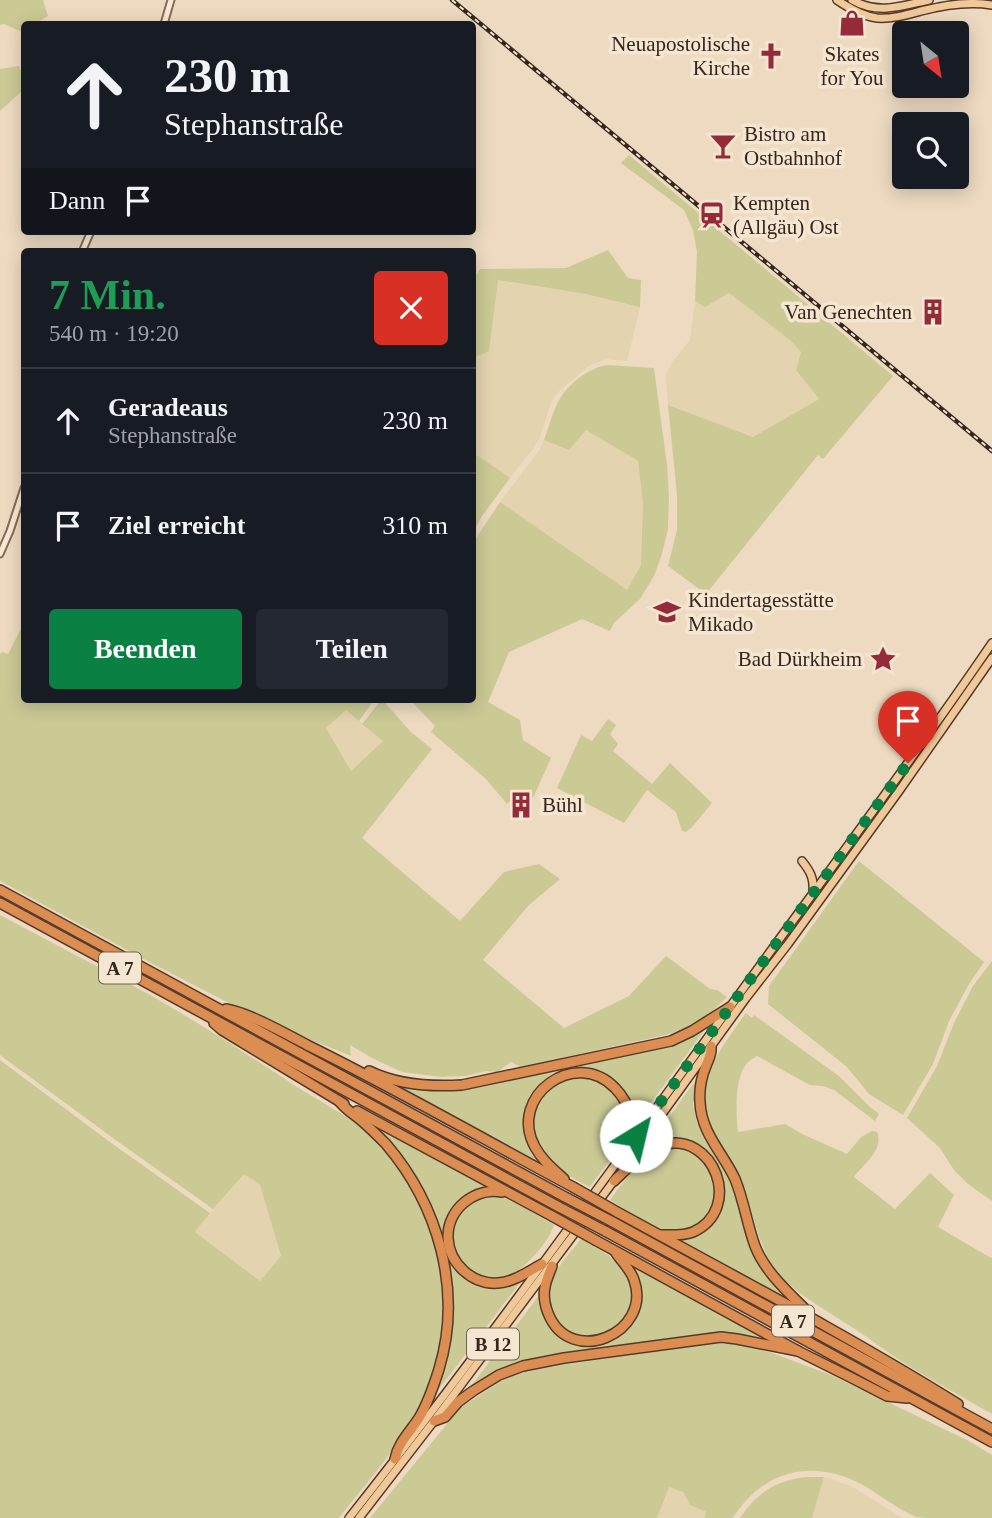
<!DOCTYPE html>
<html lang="de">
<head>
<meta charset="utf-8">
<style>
	:root { --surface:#171b24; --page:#242831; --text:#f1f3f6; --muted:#9ea1a6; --line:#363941; --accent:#0b8043 }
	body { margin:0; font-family:"Times New Roman",serif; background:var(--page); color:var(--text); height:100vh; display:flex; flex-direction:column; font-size:26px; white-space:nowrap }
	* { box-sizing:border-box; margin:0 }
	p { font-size:23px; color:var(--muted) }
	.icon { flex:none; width:38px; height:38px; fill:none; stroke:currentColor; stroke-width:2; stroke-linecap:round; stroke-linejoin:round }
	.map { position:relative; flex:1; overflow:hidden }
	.details { position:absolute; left:21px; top:248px; width:455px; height:455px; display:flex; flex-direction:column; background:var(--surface); border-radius:7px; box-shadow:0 4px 18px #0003 }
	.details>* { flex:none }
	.banner { position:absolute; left:21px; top:21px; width:455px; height:214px; border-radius:7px; box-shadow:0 4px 18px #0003; background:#171b24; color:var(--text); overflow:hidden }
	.needle { width:46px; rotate:150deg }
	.fabs { position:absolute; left:892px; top:21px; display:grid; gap:14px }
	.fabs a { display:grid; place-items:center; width:77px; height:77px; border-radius:7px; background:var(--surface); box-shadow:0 4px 18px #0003; font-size:35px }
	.pin { position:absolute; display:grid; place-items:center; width:60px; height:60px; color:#fff; margin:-72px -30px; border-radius:50% 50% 50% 0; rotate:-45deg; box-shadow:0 0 7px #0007 }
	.pin .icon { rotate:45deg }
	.me { position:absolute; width:77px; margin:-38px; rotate:36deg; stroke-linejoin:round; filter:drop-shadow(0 0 5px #0008) }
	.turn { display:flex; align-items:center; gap:24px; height:147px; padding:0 28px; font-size:32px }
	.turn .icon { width:91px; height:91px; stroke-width:2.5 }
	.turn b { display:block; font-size:49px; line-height:60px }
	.then { display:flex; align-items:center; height:66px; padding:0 28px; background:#0003; gap:14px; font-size:26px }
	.round { display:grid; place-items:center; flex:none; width:74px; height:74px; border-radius:7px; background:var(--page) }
	.headline { display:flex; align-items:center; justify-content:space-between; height:119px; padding:0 28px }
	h1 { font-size:42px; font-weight:700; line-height:52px; color:#1e9e55 }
	.cta { display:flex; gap:14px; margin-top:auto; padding:14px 28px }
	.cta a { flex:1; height:80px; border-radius:7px; background:var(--accent); color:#fff; font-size:28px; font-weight:700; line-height:80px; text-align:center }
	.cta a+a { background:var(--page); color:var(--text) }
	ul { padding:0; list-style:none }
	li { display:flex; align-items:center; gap:21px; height:105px; padding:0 28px; border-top:2px solid var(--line) }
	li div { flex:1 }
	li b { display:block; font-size:26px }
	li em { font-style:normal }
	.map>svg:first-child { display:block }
	.farmland { fill:#e3d3af }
	.green { fill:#cbca95 }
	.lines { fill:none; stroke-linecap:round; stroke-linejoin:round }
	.minor-casing { stroke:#876b59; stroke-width:9 }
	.major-casing { stroke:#543a2d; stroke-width:10 }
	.highway-casing { stroke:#543a2d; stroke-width:12 }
	.minor { stroke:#f8e9d4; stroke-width:5 }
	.major { stroke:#f1c999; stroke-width:7 }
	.highway { stroke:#dc8d52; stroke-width:9 }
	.rail-casing { stroke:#36261d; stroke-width:4.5 }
	.rail { stroke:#f5e6d1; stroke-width:2; stroke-dasharray:5; stroke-linecap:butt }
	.highway-bridge-casing { stroke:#543a2d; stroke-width:12; stroke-linecap:butt }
	.highway-bridge { stroke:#dc8d52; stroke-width:9 }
	.route { stroke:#0b8043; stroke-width:12; stroke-dasharray:0 21.6 }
	.labels { text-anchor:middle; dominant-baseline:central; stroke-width:7; stroke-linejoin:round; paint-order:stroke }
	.shield { fill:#f5e6d1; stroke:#6f6053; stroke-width:2 }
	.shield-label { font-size:19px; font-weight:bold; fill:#36261d }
	.poi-label { font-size:21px; fill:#36261d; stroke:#f5e6d1; text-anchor:start }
</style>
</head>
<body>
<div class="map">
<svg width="992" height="1518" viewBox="0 0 992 1518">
	<rect width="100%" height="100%" fill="#eddac1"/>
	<!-- farmland -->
	<g class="farmland">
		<polygon points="497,280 585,294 640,307 627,361 607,359 590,365 557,393 551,403 540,437 532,450 510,478 477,455 473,460 473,358 489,351"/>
		<polygon points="729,293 790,340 801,352 796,370 819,399 753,437 668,405 666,375 673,361 690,340 695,301 705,307"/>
		<polygon points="586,430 638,461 643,503 641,566 626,591 500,502 538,452 544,440 569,450"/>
		<polygon points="346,709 383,741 350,772 326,728"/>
		<polygon points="243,1173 260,1185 281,1256 260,1281 195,1232"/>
		<polygon points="824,1477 851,1486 902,1518 812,1518"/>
		<polygon points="668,1487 683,1492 690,1505 706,1512 704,1518 657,1518"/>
	</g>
	<!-- green -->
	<g class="green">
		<polygon points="0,0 43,0 48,16 34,24 24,24 24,30 22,32 4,24 0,25"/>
		<polygon points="19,66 24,80 24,89 0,111 0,69"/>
		<polygon points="629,155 893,376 823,459 818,455 706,594 668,566 677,530 677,495 668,405 753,437 819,399 796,370 801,352 790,340 729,293 705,307 695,301 697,252 693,230 684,210 621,163"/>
		<polygon points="608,250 628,278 641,280 640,307 585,294 498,280 489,351 473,358 473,280 480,269 566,268"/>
		<path d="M 607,365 L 654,368 L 667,465 L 669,495 L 668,529 L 661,557 L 654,576 L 640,599 L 614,623 L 610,631 L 582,619 L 509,652 L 488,702 L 520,720 L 523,740 L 551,758 L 533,798 L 519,791 L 507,804 L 486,779 L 431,732 L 435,726 L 410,700 L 472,700 L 473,543 L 500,502 L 627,590 L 641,565 L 643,503 L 638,461 L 586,430 L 569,450 L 544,440 C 549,427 553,409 561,397 C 571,382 589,368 607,365 Z"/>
		<polygon points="477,455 510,478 482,516 473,532 473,460"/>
		<path d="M 24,623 L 24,700 L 374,700 L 359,721 L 346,710 L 326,728 L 351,771 L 383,741 L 362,724 L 379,703 L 385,703 L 411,732 L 432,749 L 362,838 L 460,921 L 504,872 L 539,864 L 560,879 L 528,906 L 483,960 L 564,1028 L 629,996 L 666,956 L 710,989 L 717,990 L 727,997 C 706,1018 694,1026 665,1035 L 520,1067 L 511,1062 L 497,1072 L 486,1071 L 466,1076 L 441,1077 L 402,1072 L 372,1058 L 350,1045 L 351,1056 L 262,1020 L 151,963 L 0,881 L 0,654 L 2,652 L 8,654 Z"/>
		<polygon points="608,719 616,725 610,734 618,744 613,751 652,784 670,763 712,803 692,827 686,832 682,831 676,812 647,790 624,823 557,788 581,735 592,741"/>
		<polygon points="859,861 984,962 969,984 949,1021 933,1064 903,1115 869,1094 847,1067 768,1004 769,986"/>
		<path d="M 0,915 C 50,942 100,967 150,995 C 199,1023 247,1054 294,1085 C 325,1105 360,1121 384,1149 C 440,1215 459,1305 428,1387 C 410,1436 371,1477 339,1518 L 0,1518 L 0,1060 L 114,1145 L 210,1213 L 195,1232 L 260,1281 L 281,1256 L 260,1185 L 244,1174 L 213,1209 L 117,1141 L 0,1055 Z"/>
		<polygon points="992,961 992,1201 968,1184 954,1170 940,1148 907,1118 937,1066 954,1023 973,986"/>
		<path d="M 746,1013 L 752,1018 L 754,1015 L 839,1076 L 871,1108 L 879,1114 L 875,1121 L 834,1090 L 823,1086 L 810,1085 L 757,1056 C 754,1058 750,1060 747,1063 C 734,1078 736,1113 738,1132 L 785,1124 L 802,1134 L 847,1154 L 861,1137 L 872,1131 L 877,1132 C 884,1151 864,1163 854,1177 L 895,1209 L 930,1173 L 954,1195 L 938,1227 L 991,1258 L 992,1257 L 992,1414 C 963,1397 933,1381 904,1363 C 885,1351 867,1336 847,1324 C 820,1306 791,1292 772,1265 C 756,1239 753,1207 740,1180 C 733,1166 721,1154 715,1139 C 691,1083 715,1057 746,1013 Z"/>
		<path d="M 706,1028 L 634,1126 C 621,1088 619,1068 573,1068 L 672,1046 Z"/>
		<path d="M 555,1071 C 549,1077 539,1083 534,1090 C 521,1105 520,1132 530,1149 C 533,1156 539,1162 543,1167 L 392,1083 C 409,1088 428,1092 446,1091 C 483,1089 519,1078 555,1071 Z"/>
		<path d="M 698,1077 L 693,1105 L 697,1123 L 731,1180 L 752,1250 L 761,1267 L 785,1298 L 677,1240 C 710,1236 732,1207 720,1174 C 719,1169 716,1163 713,1159 C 707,1153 672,1144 662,1141 L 647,1147 Z"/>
		<path d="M 582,1078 C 596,1080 611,1086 618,1099 C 621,1105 625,1113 625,1120 C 626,1144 603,1168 590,1187 C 570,1178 551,1165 539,1146 C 527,1125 534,1096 555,1084 C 563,1079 573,1079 582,1078 Z"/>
		<path d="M 366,1120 L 488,1187 C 407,1205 452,1320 522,1280 L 433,1397 L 449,1339 L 444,1244 L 435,1215 L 410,1169 L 387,1140 Z"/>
		<path d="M 666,1149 C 675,1149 684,1149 693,1153 C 699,1156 704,1162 708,1168 C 727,1201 700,1238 663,1230 C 648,1227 624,1208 610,1200 C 625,1178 641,1160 666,1149 Z"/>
		<path d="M 494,1195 L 515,1202 L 554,1225 C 549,1240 537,1253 526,1264 C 522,1267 518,1272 514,1274 C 508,1278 500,1279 493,1279 C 453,1278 439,1222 473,1201 C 480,1197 487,1196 494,1195 Z"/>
		<path d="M 581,1239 C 596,1248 614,1256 624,1271 C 642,1296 625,1332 594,1337 C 562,1342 542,1306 553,1279 C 558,1264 572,1251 581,1239 Z"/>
		<path d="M 629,1263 L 779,1345 L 754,1336 L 736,1334 L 720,1334 L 692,1336 L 564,1355 L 469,1389 L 540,1294 C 547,1375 647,1351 641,1294 C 639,1282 634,1273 629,1263 Z"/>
		<path d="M 720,1343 L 751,1346 L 764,1350 L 831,1375 L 969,1441 L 992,1455 L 992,1518 C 974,1518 956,1518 938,1518 C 931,1518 922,1518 916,1517 C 895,1508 876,1491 855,1481 C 807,1459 761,1473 733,1518 L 704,1518 L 706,1512 L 690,1505 L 683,1492 L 669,1487 L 657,1518 L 370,1518 L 460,1408 L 501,1381 L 525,1372 L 567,1364 Z"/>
		<path d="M 806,1477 L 824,1477 L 812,1518 L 740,1518 C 757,1492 776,1481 806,1477 Z"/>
	</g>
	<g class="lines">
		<!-- minor casing -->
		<g class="minor-casing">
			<g id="minor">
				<polyline points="164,24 171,0"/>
				<polyline points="82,252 91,231"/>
				<polyline points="0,554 10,531 24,488"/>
			</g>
		</g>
		<!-- major casing -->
		<g class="major-casing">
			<g id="major">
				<path d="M 837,0 C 849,8 862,16 877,18 C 892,19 906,15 921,11 C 944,5 968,1 992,5"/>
				<path d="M 852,0 C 878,15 902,6 929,0"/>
				<path d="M 802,861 C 810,871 814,878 813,891"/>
				<polyline points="623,1168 746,998 788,944 899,791 992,658"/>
				<path d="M 349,1518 C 480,1353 603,1181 727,1011 C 816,888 907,768 992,643"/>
				<polyline points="359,1518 434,1421 616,1178"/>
			</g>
		</g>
		<!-- highway casing -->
		<g class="highway-casing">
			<g id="highway">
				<polyline points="0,890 565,1197"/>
				<polyline points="0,903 559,1207"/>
				<path d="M 226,1009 C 247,1012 288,1035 309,1046 C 398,1090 485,1140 573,1187"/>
				<polyline points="214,1023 222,1030 344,1104"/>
				<path d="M 711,1046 C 712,1054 709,1058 706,1066 C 701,1078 699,1089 700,1102 C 701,1133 723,1153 735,1179 C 744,1201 747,1224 755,1246 C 765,1272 788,1292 808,1312"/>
				<path d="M 369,1071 C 398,1085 431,1087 462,1085 L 671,1041 L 692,1031 L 730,1007"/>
				<path d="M 339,1101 C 347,1111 354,1114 363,1122 C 371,1129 379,1137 386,1144 C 438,1205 463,1290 439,1369 C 434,1385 428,1403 419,1418 C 410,1432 398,1443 395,1459"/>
				<polyline points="357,1111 552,1216"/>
				<path d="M 564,1179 C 553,1169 542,1160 535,1147 C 507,1096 576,1047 615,1088 C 622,1095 629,1106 630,1116 C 632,1131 625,1144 620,1158"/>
				<path d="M 614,1181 C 628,1168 643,1151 662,1145 C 714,1130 744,1209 693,1232 C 684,1236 672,1235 661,1235"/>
				<path d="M 502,1192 C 475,1187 447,1209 448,1238 C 449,1263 472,1285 498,1283 C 514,1282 529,1271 542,1264"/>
				<path d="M 617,1212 C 732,1275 847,1335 958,1404"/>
				<polyline points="611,1221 992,1429"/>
				<polyline points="605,1231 992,1442"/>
				<polyline points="597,1241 798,1351 852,1378 887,1396 907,1398"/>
				<path d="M 552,1266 C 550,1272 546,1280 545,1287 C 543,1296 545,1305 548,1313 C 570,1369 653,1333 634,1280 C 631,1270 622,1262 616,1253"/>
				<polyline points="434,1421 445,1417 458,1402 473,1391 499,1375 523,1366 564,1358 721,1337 737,1339 798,1351"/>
			</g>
		</g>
		<!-- minor -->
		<use href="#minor" class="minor"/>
		<!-- major -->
		<use href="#major" class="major"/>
		<!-- highway -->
		<use href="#highway" class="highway"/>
		<!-- rail casing -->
		<g class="rail-casing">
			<polyline id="rail" points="452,0 992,451"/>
		</g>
		<!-- rail -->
		<use href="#rail" class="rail"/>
		<!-- highway-bridge casing -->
		<g class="highway-bridge-casing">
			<g id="highway-bridge">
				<polyline points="573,1187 617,1212"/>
				<polyline points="565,1197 611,1221"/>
				<polyline points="559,1207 605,1231"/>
				<polyline points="552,1216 597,1241"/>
			</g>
		</g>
		<!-- highway-bridge -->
		<use href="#highway-bridge" class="highway-bridge"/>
	</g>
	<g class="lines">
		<!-- route -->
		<polyline class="route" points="636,1136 908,763"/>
	</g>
	<!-- icons -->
	<defs>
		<g id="shop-bare" transform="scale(2.1)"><path d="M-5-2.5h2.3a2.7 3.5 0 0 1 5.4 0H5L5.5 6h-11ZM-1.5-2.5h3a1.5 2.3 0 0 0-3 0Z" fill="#952a39" stroke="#f5e6d1" stroke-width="2.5" paint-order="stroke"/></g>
		<g id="church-bare" transform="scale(2.1)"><path d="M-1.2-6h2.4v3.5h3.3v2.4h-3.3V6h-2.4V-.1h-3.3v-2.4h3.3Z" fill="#952a39" stroke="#f5e6d1" stroke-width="2.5" paint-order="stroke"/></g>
		<g id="bar-bare" transform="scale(2.1)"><path d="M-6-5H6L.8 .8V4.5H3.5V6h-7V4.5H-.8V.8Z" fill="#952a39" stroke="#f5e6d1" stroke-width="2.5" paint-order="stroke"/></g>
		<g id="station-bare" transform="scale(2.1)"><path d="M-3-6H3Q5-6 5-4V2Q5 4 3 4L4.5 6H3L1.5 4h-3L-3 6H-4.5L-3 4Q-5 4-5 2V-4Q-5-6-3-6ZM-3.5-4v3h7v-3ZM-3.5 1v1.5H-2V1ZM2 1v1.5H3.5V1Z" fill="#952a39" stroke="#f5e6d1" stroke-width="2.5" paint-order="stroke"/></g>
		<g id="building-bare" transform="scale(2.1)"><path d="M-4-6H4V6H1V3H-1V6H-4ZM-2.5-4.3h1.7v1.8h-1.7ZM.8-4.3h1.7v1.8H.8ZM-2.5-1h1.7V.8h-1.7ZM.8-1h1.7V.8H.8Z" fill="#952a39" stroke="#f5e6d1" stroke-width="2.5" paint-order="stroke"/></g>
		<g id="school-bare" transform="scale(2.1)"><path d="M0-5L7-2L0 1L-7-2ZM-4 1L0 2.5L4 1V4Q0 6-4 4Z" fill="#952a39" stroke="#f5e6d1" stroke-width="2.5" paint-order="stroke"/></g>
		<g id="sight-bare" transform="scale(2.1)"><path d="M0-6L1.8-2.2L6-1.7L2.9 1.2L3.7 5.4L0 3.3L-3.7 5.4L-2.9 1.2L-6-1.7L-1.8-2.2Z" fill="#952a39" stroke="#f5e6d1" stroke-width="2.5" paint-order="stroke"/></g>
	</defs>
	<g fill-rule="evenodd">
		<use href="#shop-bare" x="852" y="23"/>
		<use href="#church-bare" x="771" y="56"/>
		<use href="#bar-bare" x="723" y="146"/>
		<use href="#station-bare" x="712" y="215"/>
		<use href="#building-bare" x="933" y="312"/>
		<use href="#school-bare" x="667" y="612"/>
		<use href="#sight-bare" x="883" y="659"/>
		<use href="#building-bare" x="521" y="805"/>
	</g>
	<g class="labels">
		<!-- shield labels -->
		<g class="shield">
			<rect x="99" y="952.5" width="42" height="31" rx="5"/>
			<rect x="772" y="1305.5" width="42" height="31" rx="5"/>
			<rect x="467" y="1328.5" width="52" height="31" rx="5"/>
		</g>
		<g class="shield-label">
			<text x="120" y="968">A 7</text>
			<text x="793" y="1321">A 7</text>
			<text x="493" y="1344">B 12</text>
		</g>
		<!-- poi labels -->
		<g class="poi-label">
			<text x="750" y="44" text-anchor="end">Neuapostolische<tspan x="750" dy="24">Kirche</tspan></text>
			<text x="852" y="54" text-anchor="middle">Skates<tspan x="852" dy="24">for You</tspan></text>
			<text x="744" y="134">Bistro am<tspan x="744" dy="24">Ostbahnhof</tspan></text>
			<text x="733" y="203">Kempten<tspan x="733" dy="24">(Allgäu) Ost</tspan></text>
			<text x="912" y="312" text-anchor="end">Van Genechten</text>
			<text x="688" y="600">Kindertagesstätte<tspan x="688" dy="24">Mikado</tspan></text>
			<text x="862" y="659" text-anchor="end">Bad Dürkheim</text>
			<text x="542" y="805">Bühl</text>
		</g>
	</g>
</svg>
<div class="fabs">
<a><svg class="needle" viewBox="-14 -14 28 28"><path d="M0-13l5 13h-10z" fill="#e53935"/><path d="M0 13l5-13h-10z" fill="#9ea1a6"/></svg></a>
<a><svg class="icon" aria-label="search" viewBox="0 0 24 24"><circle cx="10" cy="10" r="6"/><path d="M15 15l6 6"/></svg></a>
</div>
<div class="pin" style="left:908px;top:763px;background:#d93025"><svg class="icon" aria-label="arrive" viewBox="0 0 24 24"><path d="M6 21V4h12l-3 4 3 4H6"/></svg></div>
<svg class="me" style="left:636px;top:1136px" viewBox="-20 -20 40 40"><circle r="19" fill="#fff"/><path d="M0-13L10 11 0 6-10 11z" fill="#0b8043"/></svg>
<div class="banner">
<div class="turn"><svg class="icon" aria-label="ahead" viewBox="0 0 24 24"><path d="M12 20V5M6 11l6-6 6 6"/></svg><div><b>230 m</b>Stephanstraße</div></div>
<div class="then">Dann<svg class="icon" aria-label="arrive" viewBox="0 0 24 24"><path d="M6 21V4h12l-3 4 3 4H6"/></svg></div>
</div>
<section class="details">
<div class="headline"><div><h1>7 Min.</h1><p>540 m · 19:20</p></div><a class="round" style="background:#d93025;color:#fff"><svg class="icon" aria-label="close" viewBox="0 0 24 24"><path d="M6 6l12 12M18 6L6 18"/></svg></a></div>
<ul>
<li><svg class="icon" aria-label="ahead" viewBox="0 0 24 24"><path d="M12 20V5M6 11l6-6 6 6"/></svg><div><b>Geradeaus</b><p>Stephanstraße</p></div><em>230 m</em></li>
<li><svg class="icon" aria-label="arrive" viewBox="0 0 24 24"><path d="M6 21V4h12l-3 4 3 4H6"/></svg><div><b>Ziel erreicht</b></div><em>310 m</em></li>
</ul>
<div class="cta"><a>Beenden</a><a>Teilen</a></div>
</section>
</div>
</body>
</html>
